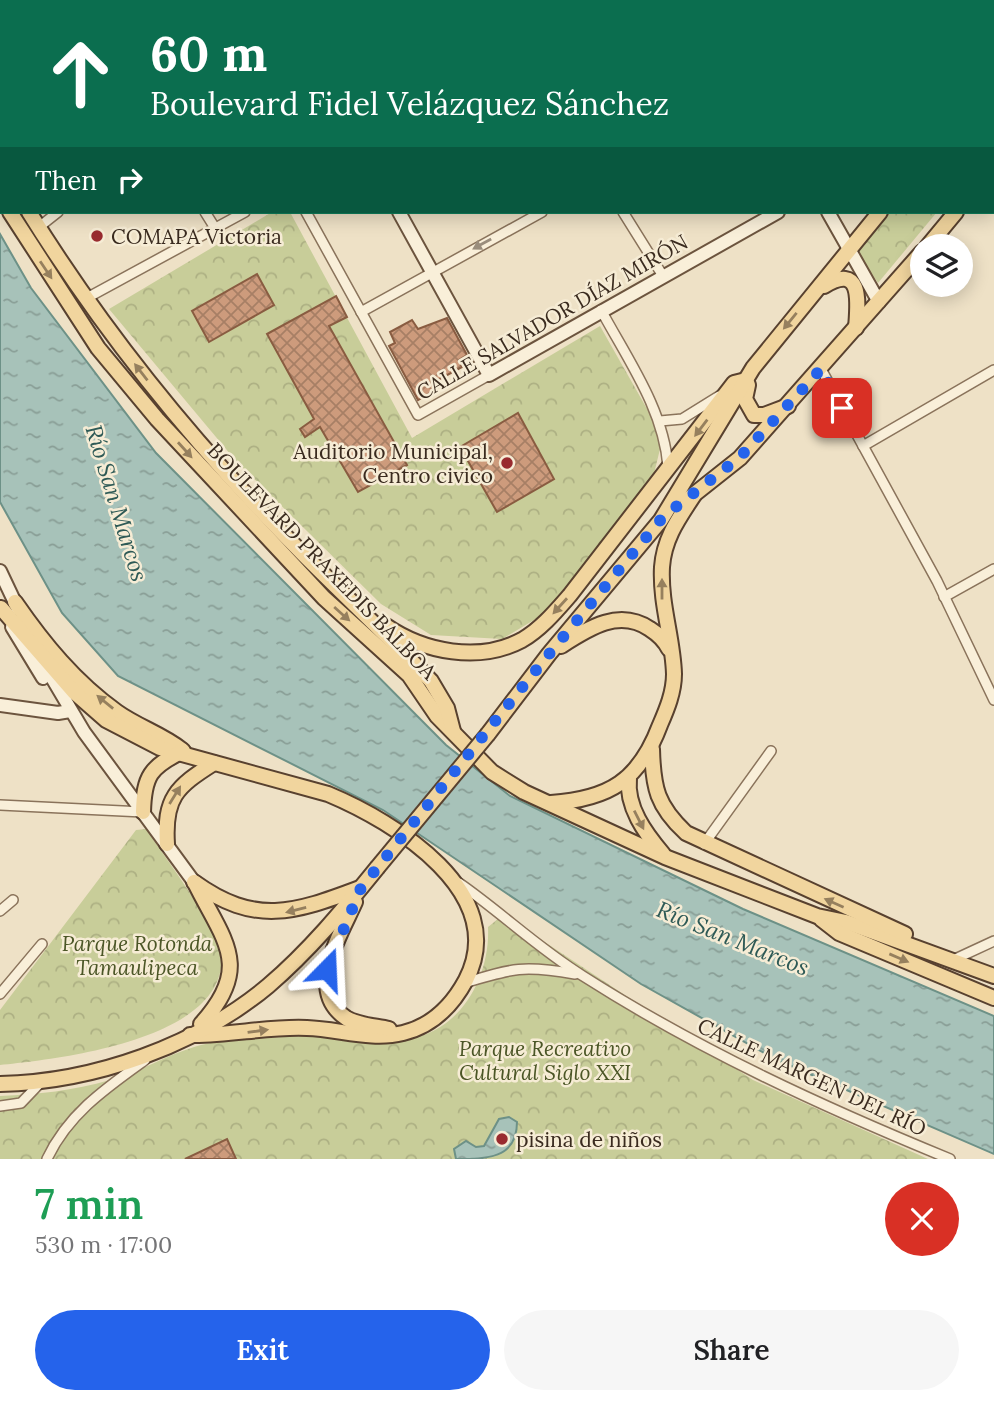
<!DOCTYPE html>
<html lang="en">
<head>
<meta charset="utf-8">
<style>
	:root { --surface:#fff; --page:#f6f6f6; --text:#202124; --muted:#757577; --accent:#2563eb }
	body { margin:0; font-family:Lora,serif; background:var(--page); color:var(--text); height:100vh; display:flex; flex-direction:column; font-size:26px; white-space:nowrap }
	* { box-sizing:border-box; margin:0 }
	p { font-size:23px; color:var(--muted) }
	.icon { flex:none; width:38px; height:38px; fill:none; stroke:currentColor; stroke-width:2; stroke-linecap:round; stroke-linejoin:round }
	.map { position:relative; height:1159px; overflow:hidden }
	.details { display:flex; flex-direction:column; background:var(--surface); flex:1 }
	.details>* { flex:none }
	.top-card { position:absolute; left:0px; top:0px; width:994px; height:214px; box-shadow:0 4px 18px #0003; background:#0b6e4f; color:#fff; overflow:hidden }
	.buttons { position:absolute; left:910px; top:234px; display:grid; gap:14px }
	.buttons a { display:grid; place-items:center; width:63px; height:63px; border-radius:50%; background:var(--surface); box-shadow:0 4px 18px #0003; font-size:35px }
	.pin { position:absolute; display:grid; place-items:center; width:60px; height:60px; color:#fff; margin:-30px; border-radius:14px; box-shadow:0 4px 10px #0006 }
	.me { position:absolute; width:77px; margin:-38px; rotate:21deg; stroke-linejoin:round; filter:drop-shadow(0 0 5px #0008) }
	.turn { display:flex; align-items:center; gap:24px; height:147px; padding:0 35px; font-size:32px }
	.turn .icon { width:91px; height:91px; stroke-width:2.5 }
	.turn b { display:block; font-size:49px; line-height:60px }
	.then { display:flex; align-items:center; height:66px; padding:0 35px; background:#0003; gap:14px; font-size:26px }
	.round { display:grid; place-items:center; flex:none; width:74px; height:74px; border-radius:37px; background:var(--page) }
	.summary { display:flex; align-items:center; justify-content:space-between; height:119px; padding:0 35px }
	h1 { font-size:42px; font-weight:600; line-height:52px; color:#1e9e55 }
	.cta { display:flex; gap:14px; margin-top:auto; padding:14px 35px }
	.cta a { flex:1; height:80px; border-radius:42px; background:var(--accent); color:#fff; font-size:28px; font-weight:600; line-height:80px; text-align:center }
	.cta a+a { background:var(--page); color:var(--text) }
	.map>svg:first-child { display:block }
	.park { fill:url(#park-crowns) }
	.water { fill:url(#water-ripples); stroke:#6d9187; stroke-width:2 }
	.building { fill:url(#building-cross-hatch); stroke:#895c41; stroke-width:2 }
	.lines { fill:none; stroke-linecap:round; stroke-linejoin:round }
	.street-casing { stroke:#8a735b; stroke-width:12 }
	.secondary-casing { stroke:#6c543e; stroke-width:16 }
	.primary-casing { stroke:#58412f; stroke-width:18 }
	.street { stroke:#f9efd9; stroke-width:9 }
	.secondary { stroke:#f9efd9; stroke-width:12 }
	.primary { stroke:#f1d59e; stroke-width:14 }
	.primary-bridge-casing { stroke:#58412f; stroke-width:18; stroke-linecap:butt }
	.primary-bridge { stroke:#f1d59e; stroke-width:14 }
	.oneway { fill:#9a8d7c }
	.oneway2 { fill:#96805e }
	.route { stroke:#2563eb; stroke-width:12; stroke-dasharray:0 21.6 }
	.poi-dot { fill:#992b2f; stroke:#f6ecd5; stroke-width:2.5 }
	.labels { text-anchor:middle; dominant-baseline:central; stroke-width:5; stroke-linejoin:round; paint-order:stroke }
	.poi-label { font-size:21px; fill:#3a2b1f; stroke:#f6ecd5; text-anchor:start }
	.street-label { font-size:21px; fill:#3a2b1f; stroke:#f6ecd5 }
	.park-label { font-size:21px; font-style:italic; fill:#4b5626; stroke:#f6ecd5 }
	.water-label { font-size:23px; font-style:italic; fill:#2e5a56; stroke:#f6ecd5 }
</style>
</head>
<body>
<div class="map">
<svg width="994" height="1159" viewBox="0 0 994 1159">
	<defs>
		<pattern id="park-crowns" width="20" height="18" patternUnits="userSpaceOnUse" patternTransform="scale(1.75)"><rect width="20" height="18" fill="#c8cd99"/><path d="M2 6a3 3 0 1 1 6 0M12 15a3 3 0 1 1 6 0" fill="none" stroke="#adb083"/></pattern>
		<pattern id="water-ripples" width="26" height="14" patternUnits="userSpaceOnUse" patternTransform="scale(1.75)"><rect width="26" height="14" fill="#a7c2b9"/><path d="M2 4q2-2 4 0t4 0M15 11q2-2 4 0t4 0" fill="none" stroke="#899e96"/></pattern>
		<pattern id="building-cross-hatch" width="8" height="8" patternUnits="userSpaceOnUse" patternTransform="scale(1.75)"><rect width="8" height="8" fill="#cd9b7c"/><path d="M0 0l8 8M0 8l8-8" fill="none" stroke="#a77f65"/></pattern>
	</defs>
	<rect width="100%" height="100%" fill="#eee1c6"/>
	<!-- park -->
	<g class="park">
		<polygon points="272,212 290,212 412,438 600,326 659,430 660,449 652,482 590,565 539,617 502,639 431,635 381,604 236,461 109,309"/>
		<polygon points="888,212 937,212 878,283 857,252"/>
		<path d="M 146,829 C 162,853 217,927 221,951 C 233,1039 60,1059 0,1065 L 0,1010 L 136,830 Z"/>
		<path d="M 498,919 L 513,921 L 753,1080 L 928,1159 L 0,1159 L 0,1096 C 38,1094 73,1091 110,1080 C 139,1072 165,1056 194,1047 C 220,1039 271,1038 300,1036 C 348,1031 389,1054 435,1030 C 471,1011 490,966 488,927 Z"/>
	</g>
	<!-- water -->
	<g class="water">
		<polygon points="0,234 31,288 156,453 446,745 510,796 743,909 994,1016 994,1154 775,1059 641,984 383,810 118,676 62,613 0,502"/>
		<path d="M 509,1117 L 517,1122 C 517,1159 486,1159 456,1159 L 454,1149 L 466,1141 L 476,1147 L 484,1146 L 499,1119 Z"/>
	</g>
	<!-- building -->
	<g class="building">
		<polygon points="257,274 274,305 209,342 192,311"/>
		<polygon points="336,296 347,317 329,326 407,465 358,492 320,427 305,437 300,429 314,419 267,334"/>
		<polygon points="447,318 467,355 459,360 462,367 436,381 440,387 418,400 389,346 395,343 390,332 412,320 418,329"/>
		<polygon points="518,413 554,479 497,512 460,447"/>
		<polygon points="227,1139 236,1159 185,1159"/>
	</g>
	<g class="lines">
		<!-- street casing -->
		<g class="street-casing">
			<g id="street">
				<polyline points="83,0 84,2"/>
				<polyline points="187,0 188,2"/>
				<polyline points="474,0 475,2"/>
				<polyline points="616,0 617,2"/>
				<polyline points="928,0 929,2"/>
				<polyline points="100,2 102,0"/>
				<polyline points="327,2 329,0"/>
				<polyline points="567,2 569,0"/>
				<polyline points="916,2 919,0"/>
				<polyline points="0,78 2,77"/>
				<polyline points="205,212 215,228"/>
				<polyline points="306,212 418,415 489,375"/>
				<polyline points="623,212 663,276"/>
				<polyline points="39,227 58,212"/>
				<polyline points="85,299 245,212"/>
				<path d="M 601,310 C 628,360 664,410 668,467"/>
				<polyline points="361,312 542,212"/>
				<polyline points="821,369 937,581 994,700"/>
				<polyline points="660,421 682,419 719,396"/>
				<polyline points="863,446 994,370"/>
				<polyline points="944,597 994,569"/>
				<polyline points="0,805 143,812"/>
				<polyline points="704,844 771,751"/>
				<path d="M 459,883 C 502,913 539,949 583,976 C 699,1050 823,1107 950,1159"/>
				<polyline points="0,911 13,900"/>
				<polyline points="953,960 994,941"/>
				<path d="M 464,983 C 513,968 524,965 575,974"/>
				<polyline points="0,994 42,944"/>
				<polyline points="0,1106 21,1103 42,1081"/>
				<path d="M 47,1159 C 68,1114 106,1088 145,1060"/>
			</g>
		</g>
		<!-- secondary casing -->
		<g class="secondary-casing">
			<g id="secondary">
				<polyline points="281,0 282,2"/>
				<polyline points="716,0 717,2"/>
				<polyline points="399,212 489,375 778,212"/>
				<polyline points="828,212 879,302"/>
				<polyline points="0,571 18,609"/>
				<polyline points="12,627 43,678"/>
				<polyline points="42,661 84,732 194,882"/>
				<polyline points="0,705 58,713 70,711"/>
			</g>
		</g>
		<!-- primary casing -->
		<g class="primary-casing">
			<g id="primary">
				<polyline points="992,110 994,109"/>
				<polyline points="0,164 2,167"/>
				<polyline points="992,178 994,177"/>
				<polyline points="0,194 2,197"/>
				<polyline points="10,212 98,348 157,419 324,598 409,675 437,716 492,772 524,792 665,857 817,916 846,922 994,976"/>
				<path d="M 29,212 C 106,336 200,451 303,554 C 346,597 390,638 431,681 L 447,708 L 453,731"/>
				<polyline points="927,247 956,212"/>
				<path d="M 824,286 C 863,262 858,303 856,328"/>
				<polyline points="687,500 740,458 922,252"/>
				<path d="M 15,602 C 44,644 75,682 117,712 C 138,727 162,734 182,750"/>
				<path d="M 1,608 L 74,692 L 106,720 L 160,748 L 328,794 C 395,822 511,893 466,980 C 452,1006 432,1026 403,1033 C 371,1041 339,1029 307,1028 C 268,1026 229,1036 190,1035"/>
				<path d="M 386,626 C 424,652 479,663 522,640 C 541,629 556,611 570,595 L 734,383 L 746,380 L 748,385 L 745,399 L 754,415 L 764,415 L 788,406"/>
				<path d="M 561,646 C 589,628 619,608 650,629 C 658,634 665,641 669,649"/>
				<polyline points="488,734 549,654 661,520 753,368 880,212"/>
				<path d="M 652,749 C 653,788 657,806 686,833 L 905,934"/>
				<path d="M 629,778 C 626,807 645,833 663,854"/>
				<path d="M 551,803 C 609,799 639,781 660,725 C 667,709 674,692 674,674 C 673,638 660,604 662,567 C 664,538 679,518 694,495"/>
				<path d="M 143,812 C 144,776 150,767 183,751"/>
				<path d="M 167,844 C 164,798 176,787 214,763"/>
				<path d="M 194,882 C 255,926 294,913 360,888"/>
				<path d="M 195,883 C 223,940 254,966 201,1024"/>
				<path d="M 355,902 C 341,934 305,990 346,1018 C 357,1025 376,1026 389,1029"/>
				<polyline points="821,919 839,933 994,998"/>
				<path d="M 0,1084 C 94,1082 196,1046 268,986 C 309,951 343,910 377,868"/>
			</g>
		</g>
		<!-- street -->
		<use href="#street" class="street"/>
		<!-- secondary -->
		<use href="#secondary" class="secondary"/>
		<!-- primary -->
		<use href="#primary" class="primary"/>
		<!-- primary-bridge casing -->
		<g class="primary-bridge-casing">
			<polyline id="primary-bridge" points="377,868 488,734"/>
		</g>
		<!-- primary-bridge -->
		<use href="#primary-bridge" class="primary-bridge"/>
	</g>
	<!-- one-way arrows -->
	<defs><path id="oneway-solid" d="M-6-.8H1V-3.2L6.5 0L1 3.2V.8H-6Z" transform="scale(1.75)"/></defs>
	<use class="oneway" href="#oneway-solid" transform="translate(482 244) rotate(151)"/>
	<g class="oneway2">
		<use href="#oneway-solid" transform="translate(46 270) rotate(56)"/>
		<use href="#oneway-solid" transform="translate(790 321) rotate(129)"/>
		<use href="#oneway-solid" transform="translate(141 372) rotate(-128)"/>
		<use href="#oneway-solid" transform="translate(701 428) rotate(127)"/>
		<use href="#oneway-solid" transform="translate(185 450) rotate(48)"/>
		<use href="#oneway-solid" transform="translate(662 589) rotate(-90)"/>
		<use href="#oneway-solid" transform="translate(560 606) rotate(132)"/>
		<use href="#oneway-solid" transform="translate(342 614) rotate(42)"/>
		<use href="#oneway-solid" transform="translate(105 702) rotate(-141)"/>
		<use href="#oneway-solid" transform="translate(175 795) rotate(-58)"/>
		<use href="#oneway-solid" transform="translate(639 820) rotate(63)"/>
		<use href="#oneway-solid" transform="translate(834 903) rotate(-156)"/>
		<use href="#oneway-solid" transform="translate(296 910) rotate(166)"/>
		<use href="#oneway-solid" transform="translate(899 958) rotate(23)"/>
		<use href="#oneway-solid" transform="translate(258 1031) rotate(-8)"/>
	</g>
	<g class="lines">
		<!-- route -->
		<polyline class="route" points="327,969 361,888 549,654 663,517 740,457 821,369 842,408"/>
	</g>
	<!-- markers -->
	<g class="poi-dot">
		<circle cx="97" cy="236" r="7"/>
		<circle cx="507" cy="463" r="7"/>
		<circle cx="502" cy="1139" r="7"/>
	</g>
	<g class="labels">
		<!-- poi labels -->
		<g class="poi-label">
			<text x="111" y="236">COMAPA Victoria</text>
			<text x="493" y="451" text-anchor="end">Auditorio Municipal,<tspan x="493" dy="24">Centro civico</tspan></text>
			<text x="516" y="1139">pisina de niños</text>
		</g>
		<!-- street labels -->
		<g class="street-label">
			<text transform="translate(552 317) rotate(-30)">CALLE SALVADOR DÍAZ MIRÓN</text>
			<text transform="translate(322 561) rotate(46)">BOULEVARD PRAXEDIS BALBOA</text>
			<text transform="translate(812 1077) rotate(25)">CALLE MARGEN DEL RÍO</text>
		</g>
		<!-- park labels -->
		<g class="park-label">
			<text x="137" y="943">Parque Rotonda<tspan x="137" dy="24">Tamaulipeca</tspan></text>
			<text x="545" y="1048">Parque Recreativo<tspan x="545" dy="24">Cultural Siglo XXI</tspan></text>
		</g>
		<!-- water labels -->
		<g class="water-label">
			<text transform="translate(117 503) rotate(73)">Río San Marcos</text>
			<text transform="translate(733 938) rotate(22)">Río San Marcos</text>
		</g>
	</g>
</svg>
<div class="buttons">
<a><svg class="icon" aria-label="layers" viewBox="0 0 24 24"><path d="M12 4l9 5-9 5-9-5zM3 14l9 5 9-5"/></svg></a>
</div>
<div class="pin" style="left:842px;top:408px;background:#d93025"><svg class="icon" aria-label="arrive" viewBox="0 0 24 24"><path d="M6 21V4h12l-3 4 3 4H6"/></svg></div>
<svg class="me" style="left:327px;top:969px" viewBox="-20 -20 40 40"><path d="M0-17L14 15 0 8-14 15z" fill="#2563eb" stroke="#fff" stroke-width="4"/></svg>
<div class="top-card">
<div class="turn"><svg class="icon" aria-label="ahead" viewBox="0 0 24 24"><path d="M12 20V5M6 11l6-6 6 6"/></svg><div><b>60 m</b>Boulevard Fidel Velázquez Sánchez</div></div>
<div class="then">Then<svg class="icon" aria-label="right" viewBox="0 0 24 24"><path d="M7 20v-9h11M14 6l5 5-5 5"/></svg></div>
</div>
</div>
<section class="details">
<div class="summary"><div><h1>7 min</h1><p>530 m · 17:00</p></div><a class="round" style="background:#d93025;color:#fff"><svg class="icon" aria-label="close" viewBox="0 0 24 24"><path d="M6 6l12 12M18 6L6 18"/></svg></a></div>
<div class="cta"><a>Exit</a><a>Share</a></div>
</section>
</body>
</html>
